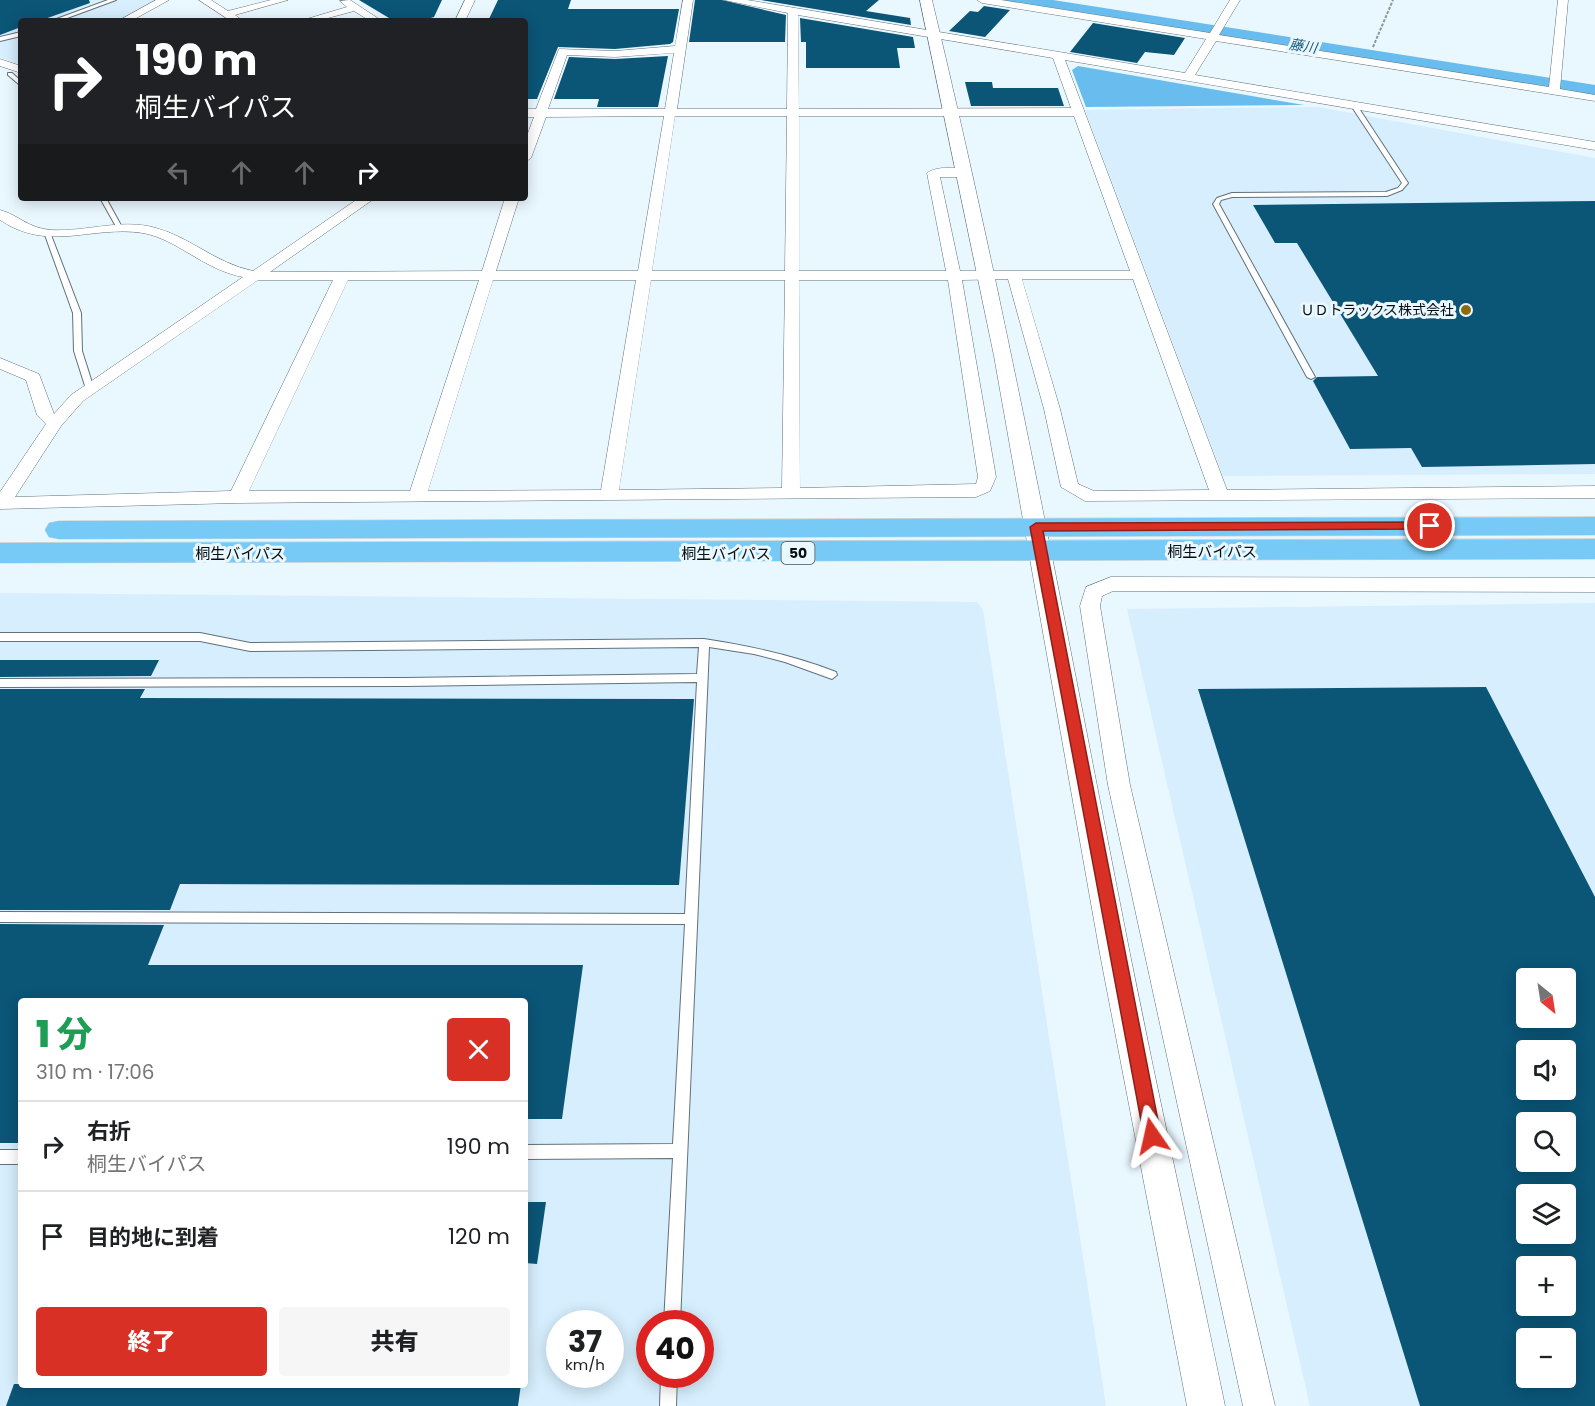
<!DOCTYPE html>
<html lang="ja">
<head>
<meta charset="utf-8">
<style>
	:root { --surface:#fff; --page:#f6f6f6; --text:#202124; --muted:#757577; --line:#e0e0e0; --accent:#d93025 }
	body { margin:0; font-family:Poppins,"Noto Sans JP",sans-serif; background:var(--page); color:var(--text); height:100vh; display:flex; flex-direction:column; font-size:22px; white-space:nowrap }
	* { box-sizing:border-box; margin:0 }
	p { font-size:20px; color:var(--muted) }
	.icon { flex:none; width:33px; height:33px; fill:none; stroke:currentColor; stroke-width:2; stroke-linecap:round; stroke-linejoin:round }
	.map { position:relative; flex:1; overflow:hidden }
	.details { position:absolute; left:18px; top:998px; width:510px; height:390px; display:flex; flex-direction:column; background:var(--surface); border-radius:6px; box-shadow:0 3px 15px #0003 }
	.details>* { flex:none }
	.banner { position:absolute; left:18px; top:18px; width:510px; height:183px; border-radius:6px; box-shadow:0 3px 15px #0003; background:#202124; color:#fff; overflow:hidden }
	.needle { width:39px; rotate:150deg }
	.tools { position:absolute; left:1516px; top:968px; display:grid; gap:12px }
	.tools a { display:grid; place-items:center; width:60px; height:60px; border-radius:6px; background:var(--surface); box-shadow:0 3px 15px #0003; font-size:30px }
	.speed { position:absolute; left:546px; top:1310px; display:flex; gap:12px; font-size:30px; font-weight:700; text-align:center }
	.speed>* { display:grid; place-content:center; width:78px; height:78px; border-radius:50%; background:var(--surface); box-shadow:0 3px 15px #0003; line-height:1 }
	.speed small { font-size:15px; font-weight:400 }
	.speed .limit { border:9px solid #d22; background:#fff; color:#111 }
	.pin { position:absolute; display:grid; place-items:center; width:51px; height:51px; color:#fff; margin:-26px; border:3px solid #fff; border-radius:50%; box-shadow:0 2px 6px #0007 }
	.me { position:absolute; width:66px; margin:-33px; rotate:349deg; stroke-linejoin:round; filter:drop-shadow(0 0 4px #0008) }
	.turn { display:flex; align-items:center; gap:21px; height:126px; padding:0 18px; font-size:27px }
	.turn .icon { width:78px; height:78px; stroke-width:2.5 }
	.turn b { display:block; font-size:42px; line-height:51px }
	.lanes { display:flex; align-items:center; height:57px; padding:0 18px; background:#0003; justify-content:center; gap:30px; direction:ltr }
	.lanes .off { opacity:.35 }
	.round { display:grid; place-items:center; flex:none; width:63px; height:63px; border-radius:6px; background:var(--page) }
	.headline { display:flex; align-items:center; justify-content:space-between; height:102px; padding:0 18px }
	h1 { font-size:36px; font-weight:800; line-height:45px; color:#1e9e55 }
	.primary-button { display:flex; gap:12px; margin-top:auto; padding:12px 18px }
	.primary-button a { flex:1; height:69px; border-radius:6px; background:var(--accent); color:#fff; font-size:24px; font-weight:800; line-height:69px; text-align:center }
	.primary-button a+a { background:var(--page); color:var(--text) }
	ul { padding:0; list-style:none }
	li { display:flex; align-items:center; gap:18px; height:90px; padding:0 18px; border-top:2px solid var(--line) }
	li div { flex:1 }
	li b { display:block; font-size:22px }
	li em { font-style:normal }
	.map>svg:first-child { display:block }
	.built { fill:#d6eefd; fill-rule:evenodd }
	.water { fill:#69bdee }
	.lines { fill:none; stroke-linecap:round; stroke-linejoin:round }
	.river { fill:#69bdee; fill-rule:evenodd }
	.building { fill:#0b5577; fill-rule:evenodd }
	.service-casing { stroke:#62717a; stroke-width:2 }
	.minor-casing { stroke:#62717a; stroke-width:1 }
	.tertiary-casing { stroke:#62717a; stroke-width:1 }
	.trunk-casing { stroke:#d3d3d4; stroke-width:1 }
	.path { stroke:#8c969d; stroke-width:2; stroke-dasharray:3 1.5; stroke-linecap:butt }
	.service { fill:#fff; fill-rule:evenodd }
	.minor { fill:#fff; fill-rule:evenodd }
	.tertiary { fill:#fff; fill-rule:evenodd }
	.trunk { fill:#78caf6; fill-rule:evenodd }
	.route { fill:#d93025; stroke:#8d1f18; stroke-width:1.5 }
	.poi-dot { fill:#8d6c0f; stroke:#e9f7ff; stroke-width:2 }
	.labels { text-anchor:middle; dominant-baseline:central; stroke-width:6; stroke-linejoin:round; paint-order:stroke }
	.far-water-label { font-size:14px; font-style:italic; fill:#155777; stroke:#e9f7ff }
	.far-poi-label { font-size:14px; fill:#080d11; stroke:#e9f7ff; text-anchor:end }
	.shield { fill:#e9f7ff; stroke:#4c5358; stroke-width:1.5 }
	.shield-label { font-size:14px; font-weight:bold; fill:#080d11 }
	.street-label { font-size:15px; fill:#080d11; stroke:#e9f7ff }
</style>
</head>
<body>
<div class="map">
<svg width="1595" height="1406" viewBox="0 0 1595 1406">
	<rect width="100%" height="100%" fill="#e9f7ff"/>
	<!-- built -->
	<g class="built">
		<polygon points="0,0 159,0 117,21 21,21 21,63 18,64 0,57"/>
		<polygon points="1318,107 1595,158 1595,474 1223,476 1085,110"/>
		<path d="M 0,593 L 977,602 L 983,610 L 1106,1406 L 0,1406 ZM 21,1000 L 525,1000 L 525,1384 L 21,1384 ZM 560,1323 L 610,1323 L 610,1374 L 560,1374 ZM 650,1323 L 700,1323 L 700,1374 L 650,1374 Z"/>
		<path d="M 1595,603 L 1595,1406 L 1310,1406 L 1127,609 ZM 1527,978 L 1566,978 L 1566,1017 L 1527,1017 ZM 1527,1050 L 1566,1050 L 1566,1089 L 1527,1089 ZM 1527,1122 L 1566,1122 L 1566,1161 L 1527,1161 ZM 1527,1194 L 1566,1194 L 1566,1233 L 1527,1233 ZM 1527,1266 L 1566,1266 L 1566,1305 L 1527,1305 ZM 1527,1338 L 1566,1338 L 1566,1377 L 1527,1377 Z"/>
	</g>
	<!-- water -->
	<polygon class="water" points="1078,66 1304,105 1086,107 1072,70"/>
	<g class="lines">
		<!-- river -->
		<polygon class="river" points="1000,0 1053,0 1595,85 1595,99 1011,7 1003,5"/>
	</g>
	<!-- building -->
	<g class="building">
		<polygon points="0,0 89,0 90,3 39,21 21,21 21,27 0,35"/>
		<polygon points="359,0 442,0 434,17 421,21 394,21"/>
		<polygon points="498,0 571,0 568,9 679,9 673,42 670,44 615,49 558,47 537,99 525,99 525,21 488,21"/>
		<polygon points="695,0 722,0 786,15 785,42 689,42"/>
		<polygon points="761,0 879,0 866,11 910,18 911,25"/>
		<polygon points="984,6 1010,10 985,37 949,31 970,11 978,12"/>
		<polygon points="800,18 913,37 915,48 897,48 900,68 806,68 806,42 801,42"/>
		<polygon points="1093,23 1185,38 1174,55 1145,52 1137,63 1070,52"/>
		<polygon points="668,56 658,107 597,107 599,99 554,99 569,57 615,59"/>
		<polygon points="965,82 992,82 993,88 1058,88 1064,106 971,106"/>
		<polygon points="1595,201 1595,464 1422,467 1411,448 1350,449 1313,381 1317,377 1378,376 1297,243 1275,243 1253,205"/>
		<polygon points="0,660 159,660 151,676 0,677"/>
		<path d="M 1486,687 L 1595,897 L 1595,1406 L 1420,1406 L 1198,689 ZM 1527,978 L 1566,978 L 1566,1017 L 1527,1017 ZM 1527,1050 L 1566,1050 L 1566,1089 L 1527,1089 ZM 1527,1122 L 1566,1122 L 1566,1161 L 1527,1161 ZM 1527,1194 L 1566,1194 L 1566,1233 L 1527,1233 ZM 1527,1266 L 1566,1266 L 1566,1305 L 1527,1305 ZM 1527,1338 L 1566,1338 L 1566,1377 L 1527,1377 Z"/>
		<polygon points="0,689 145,689 140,698 694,699 679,885 180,884 170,910 0,910"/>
		<polygon points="0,924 164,925 148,965 583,965 562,1119 525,1119 525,1000 21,1000 21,1143 0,1143"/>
		<polygon points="525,1202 546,1202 537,1264 525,1263"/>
		<polygon points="14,1384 521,1384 518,1406 6,1406"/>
	</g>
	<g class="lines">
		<!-- service casing -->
		<g class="service-casing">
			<g id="service">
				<polygon points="108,0 116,0 59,21 51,21"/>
				<polygon points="21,32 21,36 0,41 0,37"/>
				<polygon points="8,73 12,73 21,81 21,86 8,75"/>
				<polygon points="1355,105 1358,107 1408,183 1402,190 1387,196 1232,197 1221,200 1219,204 1315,377 1311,379 1307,377 1213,204 1217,198 1232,193 1386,192 1398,188 1402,183 1352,107"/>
				<polygon points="100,198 106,198 123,229 122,230 118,230"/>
				<polygon points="46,234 51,235 81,313 82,351 94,389 93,391 90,391 86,389 74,351 73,313 45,235"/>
				<path d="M 0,633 L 200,633 L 250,643 L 704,639 C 750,646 793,655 836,672 L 837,675 L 832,679 L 785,662 L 754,654 L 709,647 L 680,1323 L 664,1323 L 673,1158 L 525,1159 L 525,1145 L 673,1144 L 685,924 L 0,922 L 0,912 L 685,914 L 697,682 L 405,686 L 0,687 L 0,679 L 405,678 L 697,674 L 699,647 L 250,651 L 200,641 L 0,641 Z"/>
				<rect x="0" y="1150" width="21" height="14"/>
				<polygon points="661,1374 677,1374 676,1406 660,1406"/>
			</g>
		</g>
		<!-- minor casing -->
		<g class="minor-casing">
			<g id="minor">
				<polygon points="156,0 169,0 131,21 118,21"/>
				<polygon points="199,0 211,0 228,11 271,0 288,0 235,15 243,21 231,21"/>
				<polygon points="350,0 382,21 370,21 354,11 317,21 300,21 347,7 340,1"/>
				<polygon points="465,0 475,0 465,21 455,21"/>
				<path d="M 683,0 L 693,0 L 677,109 L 787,109 L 788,13 L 724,0 L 747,0 L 1185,73 L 1206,39 L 982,3 L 977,0 L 1001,0 L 1210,33 L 1230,0 L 1240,0 L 1219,35 L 1549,87 L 1558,0 L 1568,0 L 1560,89 L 1595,95 L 1595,101 L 1216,41 L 1195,75 L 1595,142 L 1595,150 L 1065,60 L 1227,490 L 1595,486 L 1595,498 L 1085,501 L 1061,487 L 1044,409 L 1008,279 L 962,280 L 996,477 L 990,491 L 976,497 L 237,503 L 0,509 L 0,492 L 46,424 L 37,415 L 26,380 L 0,369 L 0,358 L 39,374 L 54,414 L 71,395 L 243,277 C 204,270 177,239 143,233 C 91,225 49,253 0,220 L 0,210 C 19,215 27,228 51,230 C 87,232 121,218 156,228 C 192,238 215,263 253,271 L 359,198 L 375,198 L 270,272 L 482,271 L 505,198 L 519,198 L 496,271 L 638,271 L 664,116 L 546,117 L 531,158 L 525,162 L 525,141 L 534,117 L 525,117 L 525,109 L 536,109 L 559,49 L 615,51 L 675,46 ZM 798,15 L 1053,58 L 1071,108 L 799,109 ZM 674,53 L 665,109 L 548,109 L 567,55 L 615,57 ZM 675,116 L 787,116 L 785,271 L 652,271 ZM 799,116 L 1074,116 L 1130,271 L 960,271 L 940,177 L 964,177 L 970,173 C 962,166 935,166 927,173 L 946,271 L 799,271 ZM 1022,279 L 1133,279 L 1209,490 L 1094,491 L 1078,484 L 1060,409 ZM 258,280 L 333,280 L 231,491 L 15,497 L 61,426 L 83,401 ZM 348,280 L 479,280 L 410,491 L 249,491 ZM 493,280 L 636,280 L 601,490 L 428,491 ZM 651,280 L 785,280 L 782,488 L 619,490 ZM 799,280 L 948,280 L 978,477 L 976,484 L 800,488 Z"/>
				<polygon points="0,59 21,66 21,73 0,66"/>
				<polygon points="1111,577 1595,578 1595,592 1113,591 1102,596 1100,606 1130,785 1275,1406 1243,1406 1108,785 1080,606 1086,587"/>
			</g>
		</g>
		<!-- tertiary casing -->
		<g class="tertiary-casing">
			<path id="tertiary" d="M 920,0 L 932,0 C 1008,316 1067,635 1130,954 C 1160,1105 1194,1255 1225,1406 L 1187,1406 L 1100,954 L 994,356 Z"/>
		</g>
		<!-- trunk casing -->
		<g class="trunk-casing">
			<g id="trunk">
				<polygon points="1595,517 1595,535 59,539 49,537 45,530 49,523 59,521"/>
				<polygon points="1595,539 1595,559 0,563 0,543"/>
			</g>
		</g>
		<!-- path -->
		<polyline class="path" points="1373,47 1393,0"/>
		<!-- service -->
		<use href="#service" class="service"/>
		<!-- minor -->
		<use href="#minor" class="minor"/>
		<!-- tertiary -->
		<use href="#tertiary" class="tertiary"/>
		<!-- trunk -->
		<use href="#trunk" class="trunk"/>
	</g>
	<!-- route -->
	<polygon class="route" points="1430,522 1436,526 1434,529 1043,531 1161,1136 1158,1142 1152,1145 1145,1142 1030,527 1036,523"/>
	<!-- markers -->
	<circle class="poi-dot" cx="1466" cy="310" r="6"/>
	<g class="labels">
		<!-- far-water labels -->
		<g class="far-water-label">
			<text transform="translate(1303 46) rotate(9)">藤川</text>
		</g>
		<!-- far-poi labels -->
		<g class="far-poi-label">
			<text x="1454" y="310">ＵＤトラックス株式会社</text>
		</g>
		<!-- shield labels -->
		<rect class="shield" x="781.5" y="542" width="33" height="22" rx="4.5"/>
		<g class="shield-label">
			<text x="798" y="553">50</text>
		</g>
		<!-- street labels -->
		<g class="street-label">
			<text x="1212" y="551">桐生バイパス</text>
			<text x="240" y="553">桐生バイパス</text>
			<text x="726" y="553">桐生バイパス</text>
		</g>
	</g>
</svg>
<div class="tools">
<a><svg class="needle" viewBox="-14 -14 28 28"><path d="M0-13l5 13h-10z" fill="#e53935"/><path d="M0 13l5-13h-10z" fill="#757577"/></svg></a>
<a><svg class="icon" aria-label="sound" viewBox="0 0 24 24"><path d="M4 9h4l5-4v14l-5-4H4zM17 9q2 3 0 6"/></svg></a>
<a><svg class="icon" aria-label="search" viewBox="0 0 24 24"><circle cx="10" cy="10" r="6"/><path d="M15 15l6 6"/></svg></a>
<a><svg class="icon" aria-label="layers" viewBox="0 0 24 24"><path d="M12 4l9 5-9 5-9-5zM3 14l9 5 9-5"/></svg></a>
<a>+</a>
<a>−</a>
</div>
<div class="speed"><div>37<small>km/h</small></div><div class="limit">40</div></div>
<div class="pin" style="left:1430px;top:526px;background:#d93025"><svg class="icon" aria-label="arrive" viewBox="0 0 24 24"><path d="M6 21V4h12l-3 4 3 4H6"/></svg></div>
<svg class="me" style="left:1152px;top:1136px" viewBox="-20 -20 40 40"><path d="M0-17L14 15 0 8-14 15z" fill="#d93025" stroke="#fff" stroke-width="4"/></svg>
<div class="banner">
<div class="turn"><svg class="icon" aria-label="right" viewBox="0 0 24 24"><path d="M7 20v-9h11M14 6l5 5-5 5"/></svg><div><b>190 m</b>桐生バイパス</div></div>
<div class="lanes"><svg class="icon off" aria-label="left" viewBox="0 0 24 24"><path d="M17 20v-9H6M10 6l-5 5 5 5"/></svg><svg class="icon off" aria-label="ahead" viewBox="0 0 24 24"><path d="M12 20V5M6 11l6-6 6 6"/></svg><svg class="icon off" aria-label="ahead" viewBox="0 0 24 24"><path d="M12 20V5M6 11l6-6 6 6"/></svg><svg class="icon" aria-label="right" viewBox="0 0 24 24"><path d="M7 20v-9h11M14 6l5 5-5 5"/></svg></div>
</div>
<section class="details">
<div class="headline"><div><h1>1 分</h1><p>310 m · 17:06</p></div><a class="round" style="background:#d93025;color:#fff"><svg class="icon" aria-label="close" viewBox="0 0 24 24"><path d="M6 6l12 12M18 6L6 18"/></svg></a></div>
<ul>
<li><svg class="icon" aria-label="right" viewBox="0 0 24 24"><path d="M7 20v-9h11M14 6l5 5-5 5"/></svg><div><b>右折</b><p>桐生バイパス</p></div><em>190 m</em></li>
<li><svg class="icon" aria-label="arrive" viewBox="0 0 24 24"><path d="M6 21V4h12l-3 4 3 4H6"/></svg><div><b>目的地に到着</b></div><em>120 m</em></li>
</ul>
<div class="primary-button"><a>終了</a><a>共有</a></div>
</section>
</div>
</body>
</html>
